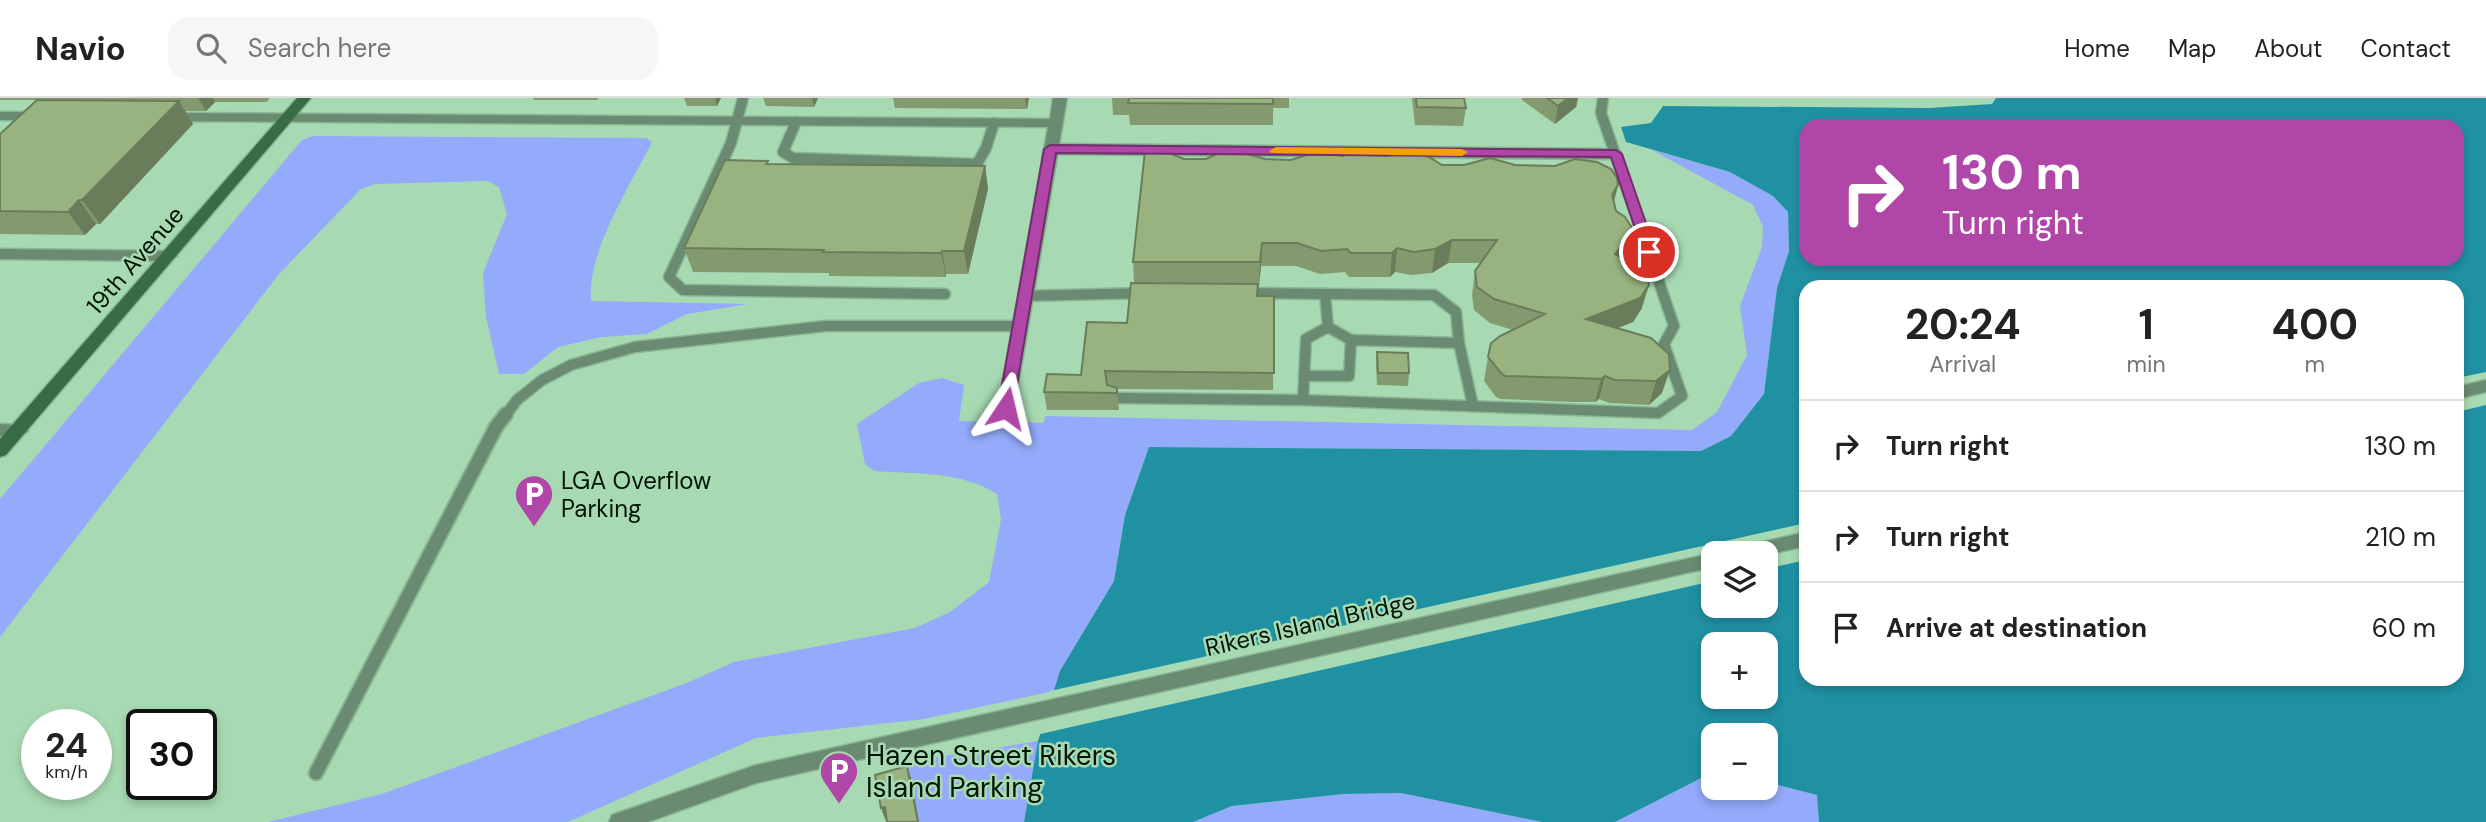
<!DOCTYPE html>
<html lang="en">
<head>
<meta charset="utf-8">
<style>
	:root { --surface:#fff; --page:#f6f6f6; --text:#222; --muted:#767676; --line:#e0e0e0 }
	body { margin:0; font-family:"DM Sans",sans-serif; background:var(--page); color:var(--text); height:100vh; display:flex; flex-direction:column; font-size:26px; white-space:nowrap }
	* { box-sizing:border-box; margin:0 }
	p { font-size:23px; color:var(--muted) }
	.icon { flex:none; width:38px; height:38px; fill:none; stroke:currentColor; stroke-width:2; stroke-linecap:round; stroke-linejoin:round }
	.map { position:relative; flex:1; overflow:hidden }
	.drawer { position:absolute; left:1799px; top:182px; width:665px; height:406px; display:flex; flex-direction:column; background:var(--surface); border-radius:21px; box-shadow:0 4px 10px #0003 }
	.drawer>* { flex:none }
	.guide { position:absolute; left:1799px; top:21px; width:665px; height:147px; border-radius:21px; box-shadow:0 4px 10px #0003; background:#b047a8; color:#fff; overflow:hidden }
	.buttons { position:absolute; left:1701px; top:443px; display:grid; gap:14px }
	.buttons a { display:grid; place-items:center; width:77px; height:77px; border-radius:14px; background:var(--surface); box-shadow:0 4px 10px #0003; font-size:35px }
	.speed { position:absolute; left:21px; top:611px; display:flex; gap:14px; font-size:35px; font-weight:700; text-align:center }
	.speed>* { display:grid; place-content:center; width:91px; height:91px; border-radius:50%; background:var(--surface); box-shadow:0 4px 10px #0003; line-height:1 }
	.speed small { font-size:18px; font-weight:400 }
	.speed .limit { border:4px solid #111; border-radius:10px; background:#fff; color:#111 }
	.pin { position:absolute; display:grid; place-items:center; width:60px; height:60px; color:#fff; margin:-30px; border:4px solid #fff; border-radius:50%; box-shadow:0 2px 7px #0007 }
	.me { position:absolute; width:77px; margin:-38px; rotate:10deg; stroke-linejoin:round; filter:drop-shadow(0 0 5px #0008) }
	.turn { display:flex; align-items:center; gap:24px; height:147px; padding:0 28px; font-size:32px }
	.turn .icon { width:91px; height:91px; stroke-width:2.5 }
	.turn b { display:block; font-size:49px; line-height:60px }
	.eta { display:flex; justify-content:space-evenly; align-items:center; height:119px; text-align:center }
	.eta b { font-size:42px; font-weight:700; line-height:49px }
	ul { padding:0; list-style:none }
	li { display:flex; align-items:center; gap:21px; height:91px; padding:0 28px; border-top:2px solid var(--line) }
	li div { flex:1 }
	li b { display:block; font-size:26px }
	li em { font-style:normal }
	header { display:flex; align-items:center; gap:42px; box-sizing:border-box; height:98px; padding:0 35px; background:var(--surface); border-bottom:2px solid var(--line) }
	header strong { font-size:33px }
	nav { display:flex; gap:38px; margin-inline-start:auto; font-size:24px }
	.search { width:490px; height:63px; background:var(--page); display:flex; align-items:center; gap:18px; box-sizing:border-box; padding:0 24px; border-radius:21px; color:var(--muted); font-size:26px }
	.map>svg:first-child { display:block }
	.green { fill:#94abfb }
	.water { fill:#2091a3; fill-rule:evenodd }
	.pier { fill:#a7dab2 }
	.lines { fill:none; stroke-linecap:round; stroke-linejoin:round }
	.lane-far1-casing { stroke:#89b693; stroke-width:13 }
	.lane-casing { stroke:#89b693; stroke-width:17 }
	.street-casing { stroke:#89b693; stroke-width:3 }
	.secondary-casing { stroke:#89b693; stroke-width:3 }
	.lane-far1 { stroke:#6a8b71; stroke-width:10 }
	.lane { stroke:#6a8b71; stroke-width:13 }
	.street { fill:#6a8b71; fill-rule:evenodd }
	.secondary { fill:#386c46; fill-rule:evenodd }
	.wall { fill:#839a6e }
	.shaded-wall { fill:#6a7d5a }
	.building { fill:#98b380; stroke:#6a7d5a; stroke-width:2 }
	.route { fill:#b047a8; stroke:#722e6d; stroke-width:2 }
	.slow { fill:#f59e0b }
	.labels { text-anchor:middle; dominant-baseline:central; stroke-width:5; stroke-linejoin:round; paint-order:stroke }
	.street-label { font-size:24px; fill:#031407; stroke:#a7dab2 }
	.poi-label { font-size:24px; fill:#031407; stroke:#a7dab2; text-anchor:start }
	.near-poi-label { font-size:28px; fill:#031407; stroke:#a7dab2; text-anchor:start }
</style>
</head>
<body>
<header>
<strong>Navio</strong>
<div class="search"><svg class="icon" aria-label="search" viewBox="0 0 24 24"><circle cx="10" cy="10" r="6"/><path d="M15 15l6 6"/></svg>Search here</div>
<nav><a>Home</a><a>Map</a><a>About</a><a>Contact</a></nav>
</header>
<div class="map">
<svg width="2486" height="724" viewBox="0 0 2486 724">
	<rect width="100%" height="100%" fill="#a7dab2"/>
	<!-- green -->
	<g class="green">
		<path d="M 313,38 L 646,40 L 652,44 C 631,86 586,156 591,203 L 748,206 L 687,216 L 647,236 L 602,239 L 558,249 L 524,276 L 499,276 L 486,219 L 483,175 L 507,116 L 499,89 L 487,83 L 376,86 L 361,91 L 279,176 L 0,539 L 0,401 L 302,42 Z"/>
		<path d="M 1652,52 L 1730,74 L 1773,98 L 1788,114 L 1789,153 L 1777,190 L 1764,297 L 1731,338 L 1701,353 L 1149,349 L 1125,417 L 1114,483 L 1061,573 L 1054,593 L 924,621 L 756,640 L 568,724 L 268,724 L 382,696 L 684,586 L 734,564 L 915,530 L 950,514 L 989,484 L 1001,421 L 997,396 C 961,373 916,376 874,373 L 865,366 L 857,326 L 919,285 L 942,280 L 964,287 L 959,323 L 1043,325 L 1046,318 L 1692,332 L 1717,314 L 1747,257 L 1740,208 L 1762,149 L 1763,129 L 1753,107 Z"/>
		<polygon points="1038,643 1024,724 919,724 906,664"/>
		<polygon points="1713,674 1713,690 1766,690 1766,684 1818,697 1819,724 1615,724"/>
		<polygon points="1401,695 1542,724 1193,724 1232,708 1343,696"/>
	</g>
	<!-- water -->
	<path class="water" d="M 1996,0 L 2486,0 L 2486,724 L 1819,724 L 1817,697 L 1766,684 L 1766,637 L 1713,637 L 1713,674 L 1615,724 L 1542,724 L 1401,695 L 1343,696 L 1232,708 L 1193,724 L 1024,724 L 1038,643 L 1060,573 L 1114,483 L 1125,417 L 1149,349 L 1701,353 L 1731,338 L 1764,296 L 1777,190 L 1789,153 L 1788,114 L 1773,98 L 1730,74 L 1626,44 L 1621,29 L 1651,25 L 1663,8 L 1929,10 L 1992,6 ZM 1806,28 L 2457,28 L 2457,161 L 1806,161 ZM 1806,189 L 2457,189 L 2457,581 L 1806,581 ZM 1713,455 L 1766,455 L 1766,508 L 1713,508 ZM 1713,546 L 1766,546 L 1766,598 L 1713,598 Z"/>
	<!-- pier -->
	<g class="pier">
		<polygon points="2486,274 2486,307 2457,314 2457,280"/>
		<polygon points="1806,425 1806,462 1766,471 1766,455 1713,455 1713,483 1036,637 1050,593"/>
	</g>
	<g class="lines">
		<!-- lane-far1 casing -->
		<g class="lane-far1-casing">
			<g id="lane-far1">
				<polyline points="743,0 731,45 669,179 683,192 945,196"/>
				<polyline points="796,24 783,54 793,60 977,66 986,50 994,25"/>
				<polyline points="1050,51 1616,56"/>
				<polyline points="1241,195 1325,196 1328,229 1351,242 1349,278 1304,278"/>
				<polyline points="1325,196 1434,197 1456,214 1459,245"/>
				<polyline points="1024,198 1146,195"/>
				<polyline points="1351,242 1459,245 1473,308"/>
				<polyline points="1115,300 1303,302 1658,315 1682,298 1664,246 1674,228 1601,15 1603,0"/>
				<polyline points="1303,302 1306,241 1328,229"/>
				<polyline points="505,318 517,302 542,282 571,267 635,249 826,228 1020,228"/>
			</g>
		</g>
		<!-- lane casing -->
		<g class="lane-casing">
			<polyline id="lane" points="316,675 496,329 506,316"/>
		</g>
		<!-- street casing -->
		<g class="street-casing">
			<g id="street">
				<polygon points="1053,0 1067,0 1014,310 1006,316 998,310 1048,29 166,23 159,19 166,15 1050,21"/>
				<polygon points="0,14 43,14 50,18 43,22 0,22"/>
				<polygon points="0,151 169,153 177,158 169,163 0,161"/>
				<polygon points="2486,282 2486,294 2457,301 2457,289"/>
				<polygon points="0,326 19,327 28,333 19,339 0,338"/>
				<polygon points="1806,434 1806,448 1766,457 1766,455 1736,455 1738,450 1745,448"/>
				<polygon points="1714,455 1713,469 756,685 648,724 609,724 612,717 756,667"/>
			</g>
		</g>
		<!-- secondary casing -->
		<g class="secondary-casing">
			<polygon id="secondary" points="297,0 311,0 6,357 0,359 0,341"/>
		</g>
		<!-- lane-far1 -->
		<use href="#lane-far1" class="lane-far1"/>
		<!-- lane -->
		<use href="#lane" class="lane"/>
		<!-- street -->
		<use href="#street" class="street"/>
		<!-- secondary -->
		<use href="#secondary" class="secondary"/>
	</g>
	<!-- wall -->
	<g class="wall">
		<polygon points="0,0 270,0 267,4 215,4 206,13 185,13 193,26 100,126 96,126 85,137 0,136 0,36 37,2 0,2"/>
		<polygon points="533,0 599,0 597,2 534,2"/>
		<polygon points="684,0 721,0 717,8 687,8"/>
		<polygon points="763,0 818,0 814,9 766,8"/>
		<polygon points="893,0 1029,0 1027,11 895,10"/>
		<polygon points="1112,0 1289,0 1289,10 1273,10 1273,27 1130,27 1129,17 1113,17"/>
		<polygon points="1412,0 1464,0 1466,10 1463,28 1415,27"/>
		<polygon points="1522,0 1578,0 1576,9 1555,26 1522,2"/>
		<polygon points="1343,58 1442,67 1515,67 1618,87 1614,105 1624,161 1642,210 1633,224 1617,230 1651,240 1662,295 1649,307 1609,305 1599,301 1595,304 1571,304 1500,301 1496,299 1484,283 1488,259 1513,232 1490,225 1474,212 1472,197 1475,173 1481,165 1448,165 1432,175 1411,177 1395,174 1390,179 1349,179 1345,174 1320,176 1296,168 1261,168 1259,188 1258,188 1258,198 1274,198 1273,292 1117,291 1119,312 1047,312 1044,294 1081,277 1127,225 1134,185 1133,164 1184,61 1291,62"/>
		<polygon points="769,66 985,68 988,91 968,176 946,176 946,179 829,178 829,175 693,174 684,150"/>
		<polygon points="1377,254 1409,275 1408,288 1377,287 1376,267"/>
	</g>
	<!-- shaded-wall -->
	<g class="shaded-wall">
		<polygon points="198,0 213,0 215,4 206,13"/>
		<polygon points="715,0 721,0 717,8"/>
		<polygon points="812,0 818,0 814,9"/>
		<polygon points="1025,0 1029,0 1027,11"/>
		<polygon points="1568,0 1578,0 1576,9 1555,26 1558,8"/>
		<polygon points="179,3 193,26 100,126 82,102"/>
		<polygon points="985,68 988,91 968,176 964,153"/>
		<polygon points="1618,87 1612,110 1612,97"/>
		<polygon points="79,102 96,126 85,137 68,114"/>
		<polygon points="1630,140 1624,163 1615,156"/>
		<polygon points="1452,142 1448,165 1432,175 1435,151"/>
		<polygon points="1262,145 1261,168 1259,188 1260,164"/>
		<polygon points="1397,150 1395,174 1390,179 1392,155"/>
		<polygon points="942,153 946,176 946,179 941,155"/>
		<polygon points="1649,187 1642,210 1633,224 1581,245 1586,221"/>
		<polygon points="1670,272 1662,295 1649,307 1656,283"/>
		<polygon points="1605,278 1599,301 1595,304 1601,281"/>
		<polygon points="907,668 911,680 919,724 918,724"/>
		<polygon points="885,709 889,720 885,721 881,710"/>
	</g>
	<!-- building -->
	<g class="building">
		<polygon points="1129,0 1273,0 1273,6 1128,5"/>
		<polygon points="1416,0 1464,0 1466,10 1417,9"/>
		<polygon points="1547,0 1568,0 1558,8"/>
		<polygon points="37,2 179,3 82,102 79,102 68,114 0,113 0,36"/>
		<polygon points="1145,53 1166,54 1184,61 1206,61 1219,55 1237,53 1265,61 1291,62 1316,54 1343,58 1347,56 1385,58 1410,55 1429,59 1442,67 1464,67 1490,60 1515,67 1555,68 1575,61 1597,64 1611,71 1617,80 1618,87 1612,97 1616,113 1625,119 1632,130 1630,140 1615,156 1640,170 1648,180 1649,187 1640,200 1586,221 1651,240 1669,256 1670,272 1656,283 1615,282 1605,278 1601,281 1577,280 1505,278 1501,275 1488,259 1491,245 1500,238 1545,216 1494,201 1477,189 1475,173 1497,142 1452,142 1435,151 1414,154 1397,150 1392,155 1351,155 1347,151 1321,153 1297,145 1262,145 1260,164 1133,164"/>
		<polygon points="725,62 768,63 766,66 985,68 964,153 942,153 941,155 823,154 824,152 684,150"/>
		<polygon points="1131,185 1258,186 1257,198 1274,198 1274,275 1105,273 1107,287 1117,290 1117,295 1044,294 1047,276 1081,277 1087,224 1127,225"/>
		<polygon points="1377,254 1408,255 1409,275 1378,275"/>
		<polygon points="907,668 918,724 887,724 885,709 881,710 875,677"/>
	</g>
	<!-- route -->
	<polygon class="route" points="1050,47 1616,52 1622,56 1656,154 1649,158 1643,154 1611,59 1056,55 1013,310 1006,315 998,310 1044,51"/>
	<!-- slow -->
	<polygon class="slow" points="1276,49 1462,51 1468,54 1462,58 1271,55 1269,53"/>
	<!-- icons -->
	<defs>
		<g id="parking-pin" transform="scale(2.0125)"><path d="M0 17L-7.5 6A9.5 9.5 0 1 1 7.5 6Z" fill="#b047a8" stroke="#a7dab2"/><path d="M-3.5-5.5H1a3.5 3.5 0 0 1 0 7H-1V5.5H-3.5ZM-1-3.4V-.6H.8a1.4 1.4 0 0 0 0-2.8Z" fill="#fff"/></g>
	</defs>
	<g fill-rule="evenodd">
		<use href="#parking-pin" x="534" y="396"/>
		<use href="#parking-pin" x="839" y="673"/>
	</g>
	<g class="labels">
		<!-- street labels -->
		<g class="street-label">
			<text transform="translate(135 162) rotate(-49)">19th Avenue</text>
			<text transform="translate(1310 526) rotate(-13)">Rikers Island Bridge</text>
		</g>
		<!-- poi labels -->
		<g class="poi-label">
			<text x="561" y="382">LGA Overflow<tspan x="561" dy="28">Parking</tspan></text>
		</g>
		<!-- near-poi labels -->
		<g class="near-poi-label">
			<text x="866" y="657">Hazen Street Rikers<tspan x="866" dy="32">Island Parking</tspan></text>
		</g>
	</g>
</svg>
<div class="buttons">
<a><svg class="icon" aria-label="layers" viewBox="0 0 24 24"><path d="M12 4l9 5-9 5-9-5zM3 14l9 5 9-5"/></svg></a>
<a>+</a>
<a>−</a>
</div>
<div class="speed"><div>24<small>km/h</small></div><div class="limit">30</div></div>
<div class="pin" style="left:1649px;top:154px;background:#d93025"><svg class="icon" aria-label="arrive" viewBox="0 0 24 24"><path d="M6 21V4h12l-3 4 3 4H6"/></svg></div>
<svg class="me" style="left:1006px;top:310px" viewBox="-20 -20 40 40"><path d="M0-17L14 15 0 8-14 15z" fill="#b047a8" stroke="#fff" stroke-width="4"/></svg>
<div class="guide">
<div class="turn"><svg class="icon" aria-label="right" viewBox="0 0 24 24"><path d="M7 20v-9h11M14 6l5 5-5 5"/></svg><div><b>130 m</b>Turn right</div></div>
</div>
<section class="drawer">
<div class="eta">
<div><b>20:24</b><p>Arrival</p></div>
<div><b>1</b><p>min</p></div>
<div><b>400</b><p>m</p></div>
</div>
<ul>
<li><svg class="icon" aria-label="right" viewBox="0 0 24 24"><path d="M7 20v-9h11M14 6l5 5-5 5"/></svg><div><b>Turn right</b></div><em>130 m</em></li>
<li><svg class="icon" aria-label="right" viewBox="0 0 24 24"><path d="M7 20v-9h11M14 6l5 5-5 5"/></svg><div><b>Turn right</b></div><em>210 m</em></li>
<li><svg class="icon" aria-label="arrive" viewBox="0 0 24 24"><path d="M6 21V4h12l-3 4 3 4H6"/></svg><div><b>Arrive at destination</b></div><em>60 m</em></li>
</ul>
</section>
</div>
</body>
</html>
